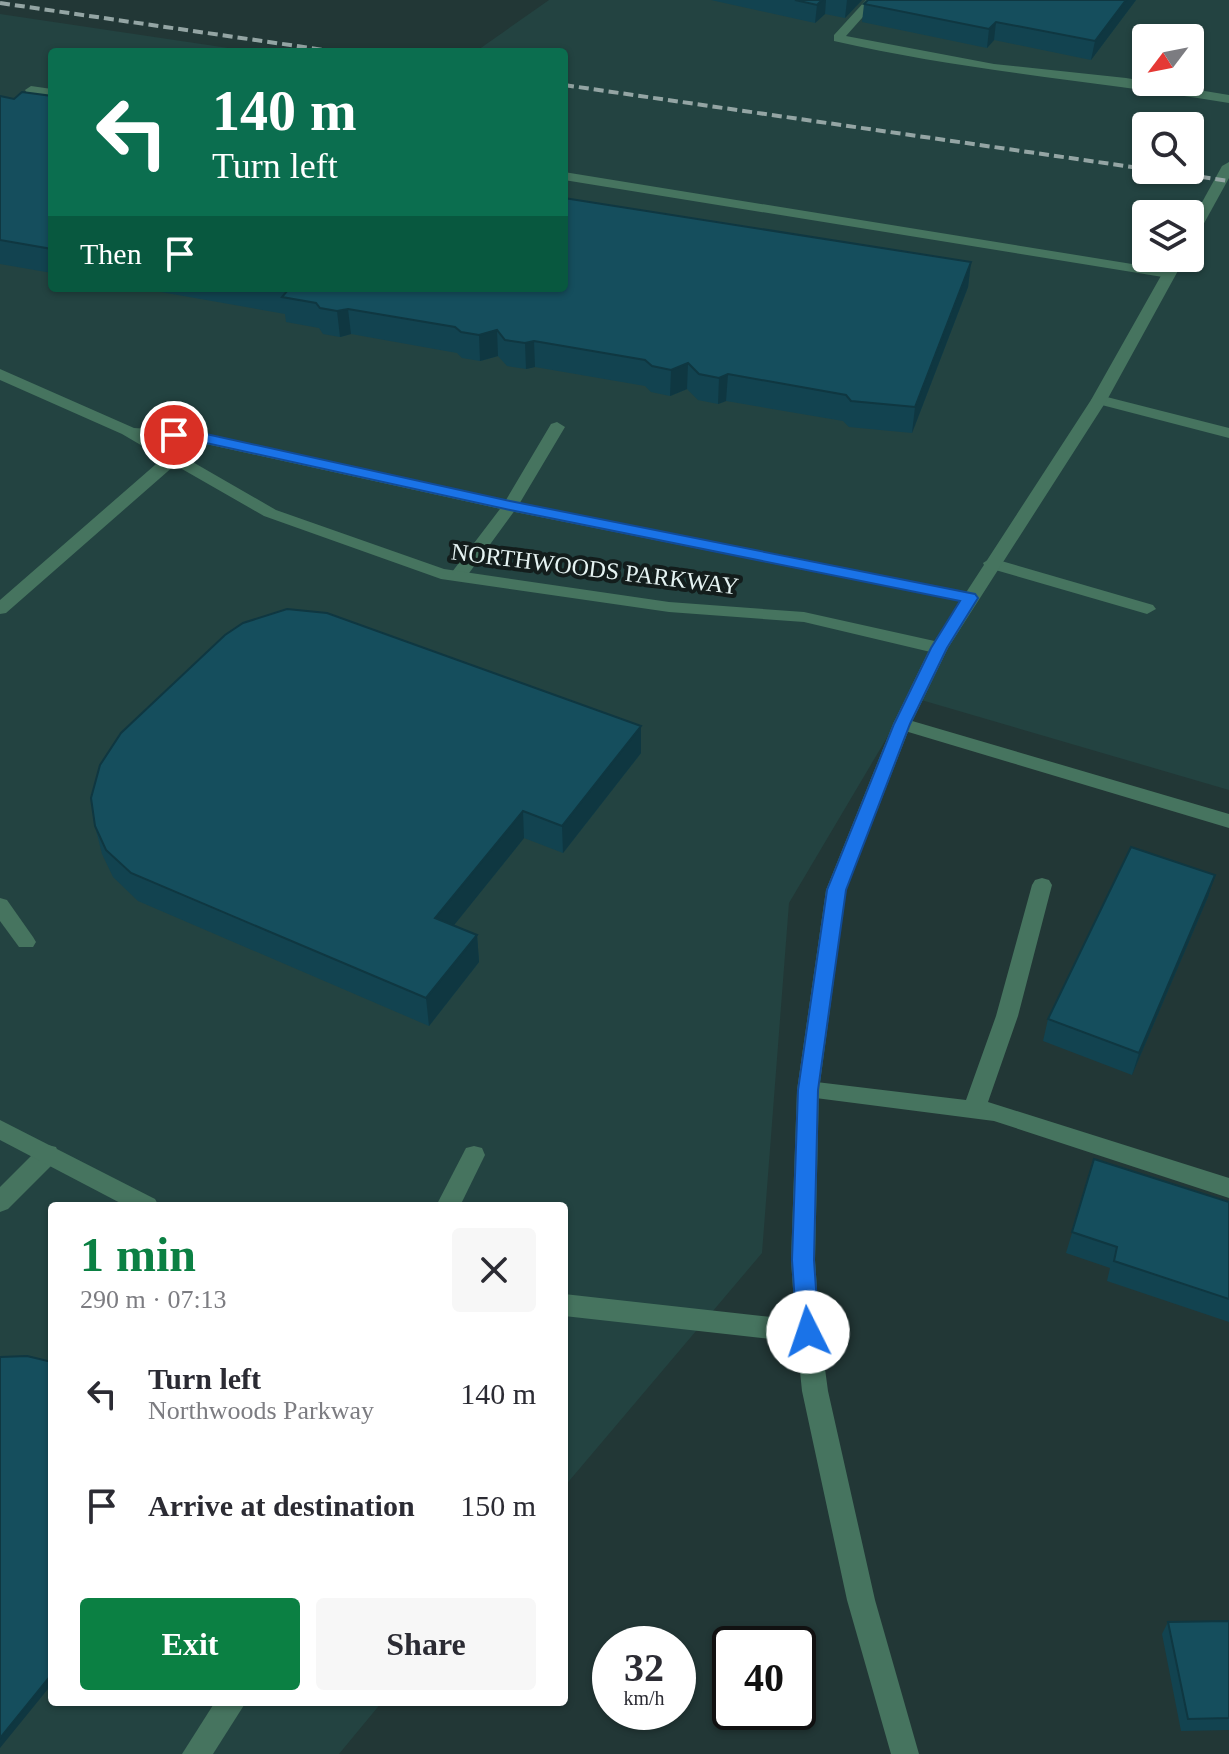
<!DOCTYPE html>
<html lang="en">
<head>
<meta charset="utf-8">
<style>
	:root { --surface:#fff; --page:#f7f7f7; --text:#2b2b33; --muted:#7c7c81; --accent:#0b8043 }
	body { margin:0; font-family:"Times New Roman",serif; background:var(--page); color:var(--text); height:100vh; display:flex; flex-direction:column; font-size:30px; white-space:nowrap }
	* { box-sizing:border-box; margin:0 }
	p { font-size:26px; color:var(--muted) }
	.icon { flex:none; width:44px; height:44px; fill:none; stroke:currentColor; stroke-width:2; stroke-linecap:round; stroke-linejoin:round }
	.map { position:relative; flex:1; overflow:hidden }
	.details { position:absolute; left:48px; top:1202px; width:520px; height:504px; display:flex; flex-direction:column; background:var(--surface); border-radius:8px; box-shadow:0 2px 6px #0004 }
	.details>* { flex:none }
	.guide { position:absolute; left:48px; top:48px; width:520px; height:244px; border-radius:8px; box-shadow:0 2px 6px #0004; background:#0b6e4f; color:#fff; overflow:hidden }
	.needle { width:52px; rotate:238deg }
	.fabs { position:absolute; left:1132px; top:24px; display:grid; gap:16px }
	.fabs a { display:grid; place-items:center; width:72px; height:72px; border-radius:8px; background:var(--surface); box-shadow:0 2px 6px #0004; font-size:40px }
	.speed { position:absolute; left:592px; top:1626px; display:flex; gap:16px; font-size:40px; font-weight:700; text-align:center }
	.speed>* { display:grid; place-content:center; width:104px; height:104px; border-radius:50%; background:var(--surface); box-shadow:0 2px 6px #0004; line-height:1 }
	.speed small { font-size:20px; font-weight:400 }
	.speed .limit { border:4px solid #111; border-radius:12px; background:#fff; color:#111 }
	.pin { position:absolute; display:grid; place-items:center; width:68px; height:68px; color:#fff; margin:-34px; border:4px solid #fff; border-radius:50%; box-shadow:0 2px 8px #0007 }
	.me { position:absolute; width:88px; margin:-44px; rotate:356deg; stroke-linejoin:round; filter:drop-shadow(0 0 6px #0008) }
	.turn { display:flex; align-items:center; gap:28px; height:168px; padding:0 32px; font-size:36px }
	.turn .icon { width:104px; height:104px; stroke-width:2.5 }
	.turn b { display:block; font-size:56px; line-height:68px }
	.then { display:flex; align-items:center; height:76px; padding:0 32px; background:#0003; gap:16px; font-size:30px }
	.round { display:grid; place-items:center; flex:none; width:84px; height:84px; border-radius:8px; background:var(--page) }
	.headline { display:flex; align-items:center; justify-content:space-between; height:136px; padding:0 32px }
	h1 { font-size:48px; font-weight:600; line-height:60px; color:var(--accent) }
	.primary-button { display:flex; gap:16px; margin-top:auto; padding:16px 32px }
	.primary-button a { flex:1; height:92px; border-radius:8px; background:var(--accent); color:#fff; font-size:32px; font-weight:600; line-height:92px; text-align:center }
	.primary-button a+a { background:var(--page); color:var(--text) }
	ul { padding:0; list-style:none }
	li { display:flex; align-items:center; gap:24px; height:112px; padding:0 32px }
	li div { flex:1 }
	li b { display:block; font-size:30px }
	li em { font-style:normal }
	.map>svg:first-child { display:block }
	.built { fill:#234341; fill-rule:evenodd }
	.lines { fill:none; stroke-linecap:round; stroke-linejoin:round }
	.service { fill:#46745f; fill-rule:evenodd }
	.minor { fill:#46745f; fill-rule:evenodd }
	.tertiary { fill:#46745f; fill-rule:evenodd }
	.rail { stroke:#94a5a4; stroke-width:4; stroke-dasharray:10 5; stroke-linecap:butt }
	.wall { fill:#124350 }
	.shaded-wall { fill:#0f3741 }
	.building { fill:#154e5d; stroke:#0f3741; stroke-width:2 }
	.route { fill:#1a73e8; stroke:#114b97; stroke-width:2 }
	.labels { text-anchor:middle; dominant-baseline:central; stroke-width:8; stroke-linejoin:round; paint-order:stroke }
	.street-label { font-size:24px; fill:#e5f3f2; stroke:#131d1c }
</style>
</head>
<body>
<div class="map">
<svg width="1229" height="1754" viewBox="0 0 1229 1754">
	<rect width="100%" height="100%" fill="#223736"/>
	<!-- built -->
	<path class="built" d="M 549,0 L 1229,0 L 1229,790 L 911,697 L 789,903 L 762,1253 L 564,1487 L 564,1206 L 52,1206 L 52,1702 L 382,1702 L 339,1754 L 0,1754 L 0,14 L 255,52 L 52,52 L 52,288 L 564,288 L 564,52 L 475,52 ZM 1146,38 L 1190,38 L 1190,82 L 1146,82 ZM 1146,126 L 1190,126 L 1190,170 L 1146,170 ZM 1146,214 L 1190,214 L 1190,258 L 1146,258 Z"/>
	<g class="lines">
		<!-- service -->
		<g class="service">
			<path d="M 866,0 L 878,0 L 846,36 L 994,64 L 1126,78 L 1229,95 L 1229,103 C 1097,81 964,71 834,41 L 834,35 Z"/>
			<polygon points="31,86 52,89 52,97 27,93 25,90"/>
			<polygon points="564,172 1169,270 1176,274 1169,278 564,180"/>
			<polygon points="557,422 565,427 518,506 464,580 452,580 449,576 503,505 551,424"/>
			<polygon points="991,558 1153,605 1156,609 1147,614 985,567 983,563"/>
			<polygon points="902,718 1229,814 1229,828 895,728 893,724 895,720"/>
			<polygon points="0,898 7,900 33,937 36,942 33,947 19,947 0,921"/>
			<polygon points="48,1145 56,1147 59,1154 56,1161 8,1209 0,1212 0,1187 40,1147"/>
			<polygon points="474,1146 482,1148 485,1155 460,1206 436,1206 466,1148"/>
			<polygon points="215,1702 246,1702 213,1754 182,1754"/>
		</g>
		<!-- minor -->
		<g class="minor">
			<polygon points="0,369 134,428 197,432 510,501 970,593 979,598 970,603 510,511 197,442 152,438 172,450 182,445 188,447 190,450 184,457 276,510 444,569 669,602 804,612 939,642 948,648 939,654 804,622 669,612 441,579 264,516 175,465 6,613 0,614 0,600 163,458 122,434 0,380"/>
			<polygon points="1099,395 1229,428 1229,438 1094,403 1091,400"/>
			<polygon points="1042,878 1049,880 1052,885 1018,1016 988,1102 1229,1178 1229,1198 994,1121 800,1096 797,1090 800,1084 808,1081 966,1100 996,1016 1032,885 1035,880"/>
			<polygon points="0,1120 155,1199 159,1206 126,1206 0,1140"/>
			<polygon points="564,1294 808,1321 817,1324 820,1332 817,1340 808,1343 564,1316"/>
		</g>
		<!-- tertiary -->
		<g class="tertiary">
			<polygon points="1229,162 1229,178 1197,236 1190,240 1190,224 1222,166"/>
			<polygon points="1171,258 1185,258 1107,400 948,648 911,724 846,890 819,1090 815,1260 820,1332 828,1391 875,1600 919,1754 891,1754 847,1600 802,1391 796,1332 791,1260 797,1090 826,890 893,724 930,648 1091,400"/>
		</g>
		<!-- rail -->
		<g class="rail">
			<polyline points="0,3 338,52"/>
			<polyline points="564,85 1146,169"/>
			<polyline points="1156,170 1229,181"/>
		</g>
	</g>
	<!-- wall -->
	<g class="wall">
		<polygon points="711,0 862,0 845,18 825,14 815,23"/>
		<polygon points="868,0 1136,0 1091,60 994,40 987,48 862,22 864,4"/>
		<polygon points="0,96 14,99 52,96 52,273 0,264"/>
		<polygon points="971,262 968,287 912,433 849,427 843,421 726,401 718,404 698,400 687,389 670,396 651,392 645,386 535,367 526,369 507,366 498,356 480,361 462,358 457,353 351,334 340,337 323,334 319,328 286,322 285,314 138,288 564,288"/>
		<polygon points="641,726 641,753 563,853 524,838 454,925 477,935 479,962 429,1026 138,901 113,877 102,854 95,826"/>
		<polygon points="1215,875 1208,897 1132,1075 1043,1041 1048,1019"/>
		<polygon points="1094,1159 1229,1202 1229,1322 1107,1281 1110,1268 1066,1253"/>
		<polygon points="1229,1621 1229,1730 1181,1731 1162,1634 1168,1622"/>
	</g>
	<!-- shaded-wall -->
	<g class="shaded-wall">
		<polygon points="822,0 826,0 825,14 815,23 817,5"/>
		<polygon points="847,0 862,0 845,18"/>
		<polygon points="1126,0 1136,0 1091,60 1095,41"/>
		<polygon points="996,22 994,40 987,48 989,29"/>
		<polygon points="971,262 968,287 912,433 915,407"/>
		<polygon points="348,309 351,334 340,337 337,311"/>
		<polygon points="497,330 498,356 480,361 479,335"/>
		<polygon points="534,341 535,367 526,369 525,343"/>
		<polygon points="688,363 687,389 670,396 671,370"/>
		<polygon points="728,374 726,401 718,404 719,378"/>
		<polygon points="641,726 641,753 563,853 562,826"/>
		<polygon points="523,811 524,838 438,945 435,918"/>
		<polygon points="1215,875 1208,897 1132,1075 1139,1053"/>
		<polygon points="477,935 479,962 429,1026 426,998"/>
		<polygon points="52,1674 52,1684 0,1748 0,1738"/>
	</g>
	<!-- building -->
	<g class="building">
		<polygon points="795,0 822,0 817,5"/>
		<polygon points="868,0 1126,0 1095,41 996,22 989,29 864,4"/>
		<polygon points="22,92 52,96 52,249 0,240 0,96 14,99"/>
		<polygon points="564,198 971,262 915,407 851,401 846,395 728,374 719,378 699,374 688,363 671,370 652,366 645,360 534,341 525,343 505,340 497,330 479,335 461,332 455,327 348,309 337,311 320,308 316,303 282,297 288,290 278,288 564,288"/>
		<polygon points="287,609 327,613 641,726 562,826 523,811 435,918 477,935 426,998 131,873 106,850 95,826 91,798 100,765 121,733 225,635 243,623"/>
		<polygon points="1131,847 1215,875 1139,1053 1048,1019"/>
		<polygon points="1094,1159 1229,1202 1229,1299 1114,1261 1117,1247 1072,1232"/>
		<polygon points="27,1356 52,1362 52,1674 0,1738 0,1357"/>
		<polygon points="1229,1621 1229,1718 1188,1719 1168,1622"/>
	</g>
	<!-- route -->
	<polygon class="route" points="174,431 197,432 510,501 975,594 978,598 947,648 910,724 846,890 818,1090 814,1260 819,1332 816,1339 808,1342 800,1339 797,1332 792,1260 798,1090 827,890 894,724 931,648 960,601 510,510 197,441 169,438 167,435"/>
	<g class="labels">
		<!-- street labels -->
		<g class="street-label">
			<text transform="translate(595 569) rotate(7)">NORTHWOODS PARKWAY</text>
		</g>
	</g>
</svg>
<div class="fabs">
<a><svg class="needle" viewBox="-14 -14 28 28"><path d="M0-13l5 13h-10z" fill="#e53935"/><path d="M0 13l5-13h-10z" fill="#7c7c81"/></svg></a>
<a><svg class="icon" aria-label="search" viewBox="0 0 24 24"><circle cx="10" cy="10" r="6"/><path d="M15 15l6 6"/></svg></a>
<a><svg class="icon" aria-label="layers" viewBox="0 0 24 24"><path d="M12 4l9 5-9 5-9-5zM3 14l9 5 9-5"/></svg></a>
</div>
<div class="speed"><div>32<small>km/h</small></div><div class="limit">40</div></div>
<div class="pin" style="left:174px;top:435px;background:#d93025"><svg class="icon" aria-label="arrive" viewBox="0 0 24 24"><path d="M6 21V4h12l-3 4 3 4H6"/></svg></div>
<svg class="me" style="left:808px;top:1332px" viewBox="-20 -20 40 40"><circle r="19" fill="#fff"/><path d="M0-13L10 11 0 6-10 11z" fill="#1a73e8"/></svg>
<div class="guide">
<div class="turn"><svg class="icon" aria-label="left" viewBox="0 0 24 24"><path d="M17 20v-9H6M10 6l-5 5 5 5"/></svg><div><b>140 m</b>Turn left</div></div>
<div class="then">Then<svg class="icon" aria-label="arrive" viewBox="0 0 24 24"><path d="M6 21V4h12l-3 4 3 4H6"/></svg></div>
</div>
<section class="details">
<div class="headline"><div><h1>1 min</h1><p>290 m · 07:13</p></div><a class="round"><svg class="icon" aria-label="close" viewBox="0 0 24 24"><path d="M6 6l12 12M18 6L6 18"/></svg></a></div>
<ul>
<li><svg class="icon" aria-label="left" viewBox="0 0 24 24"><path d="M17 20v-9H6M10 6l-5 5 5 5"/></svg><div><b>Turn left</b><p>Northwoods Parkway</p></div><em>140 m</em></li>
<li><svg class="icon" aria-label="arrive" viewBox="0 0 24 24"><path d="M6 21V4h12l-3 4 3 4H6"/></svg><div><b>Arrive at destination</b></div><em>150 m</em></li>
</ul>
<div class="primary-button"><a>Exit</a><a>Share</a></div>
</section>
</div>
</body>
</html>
